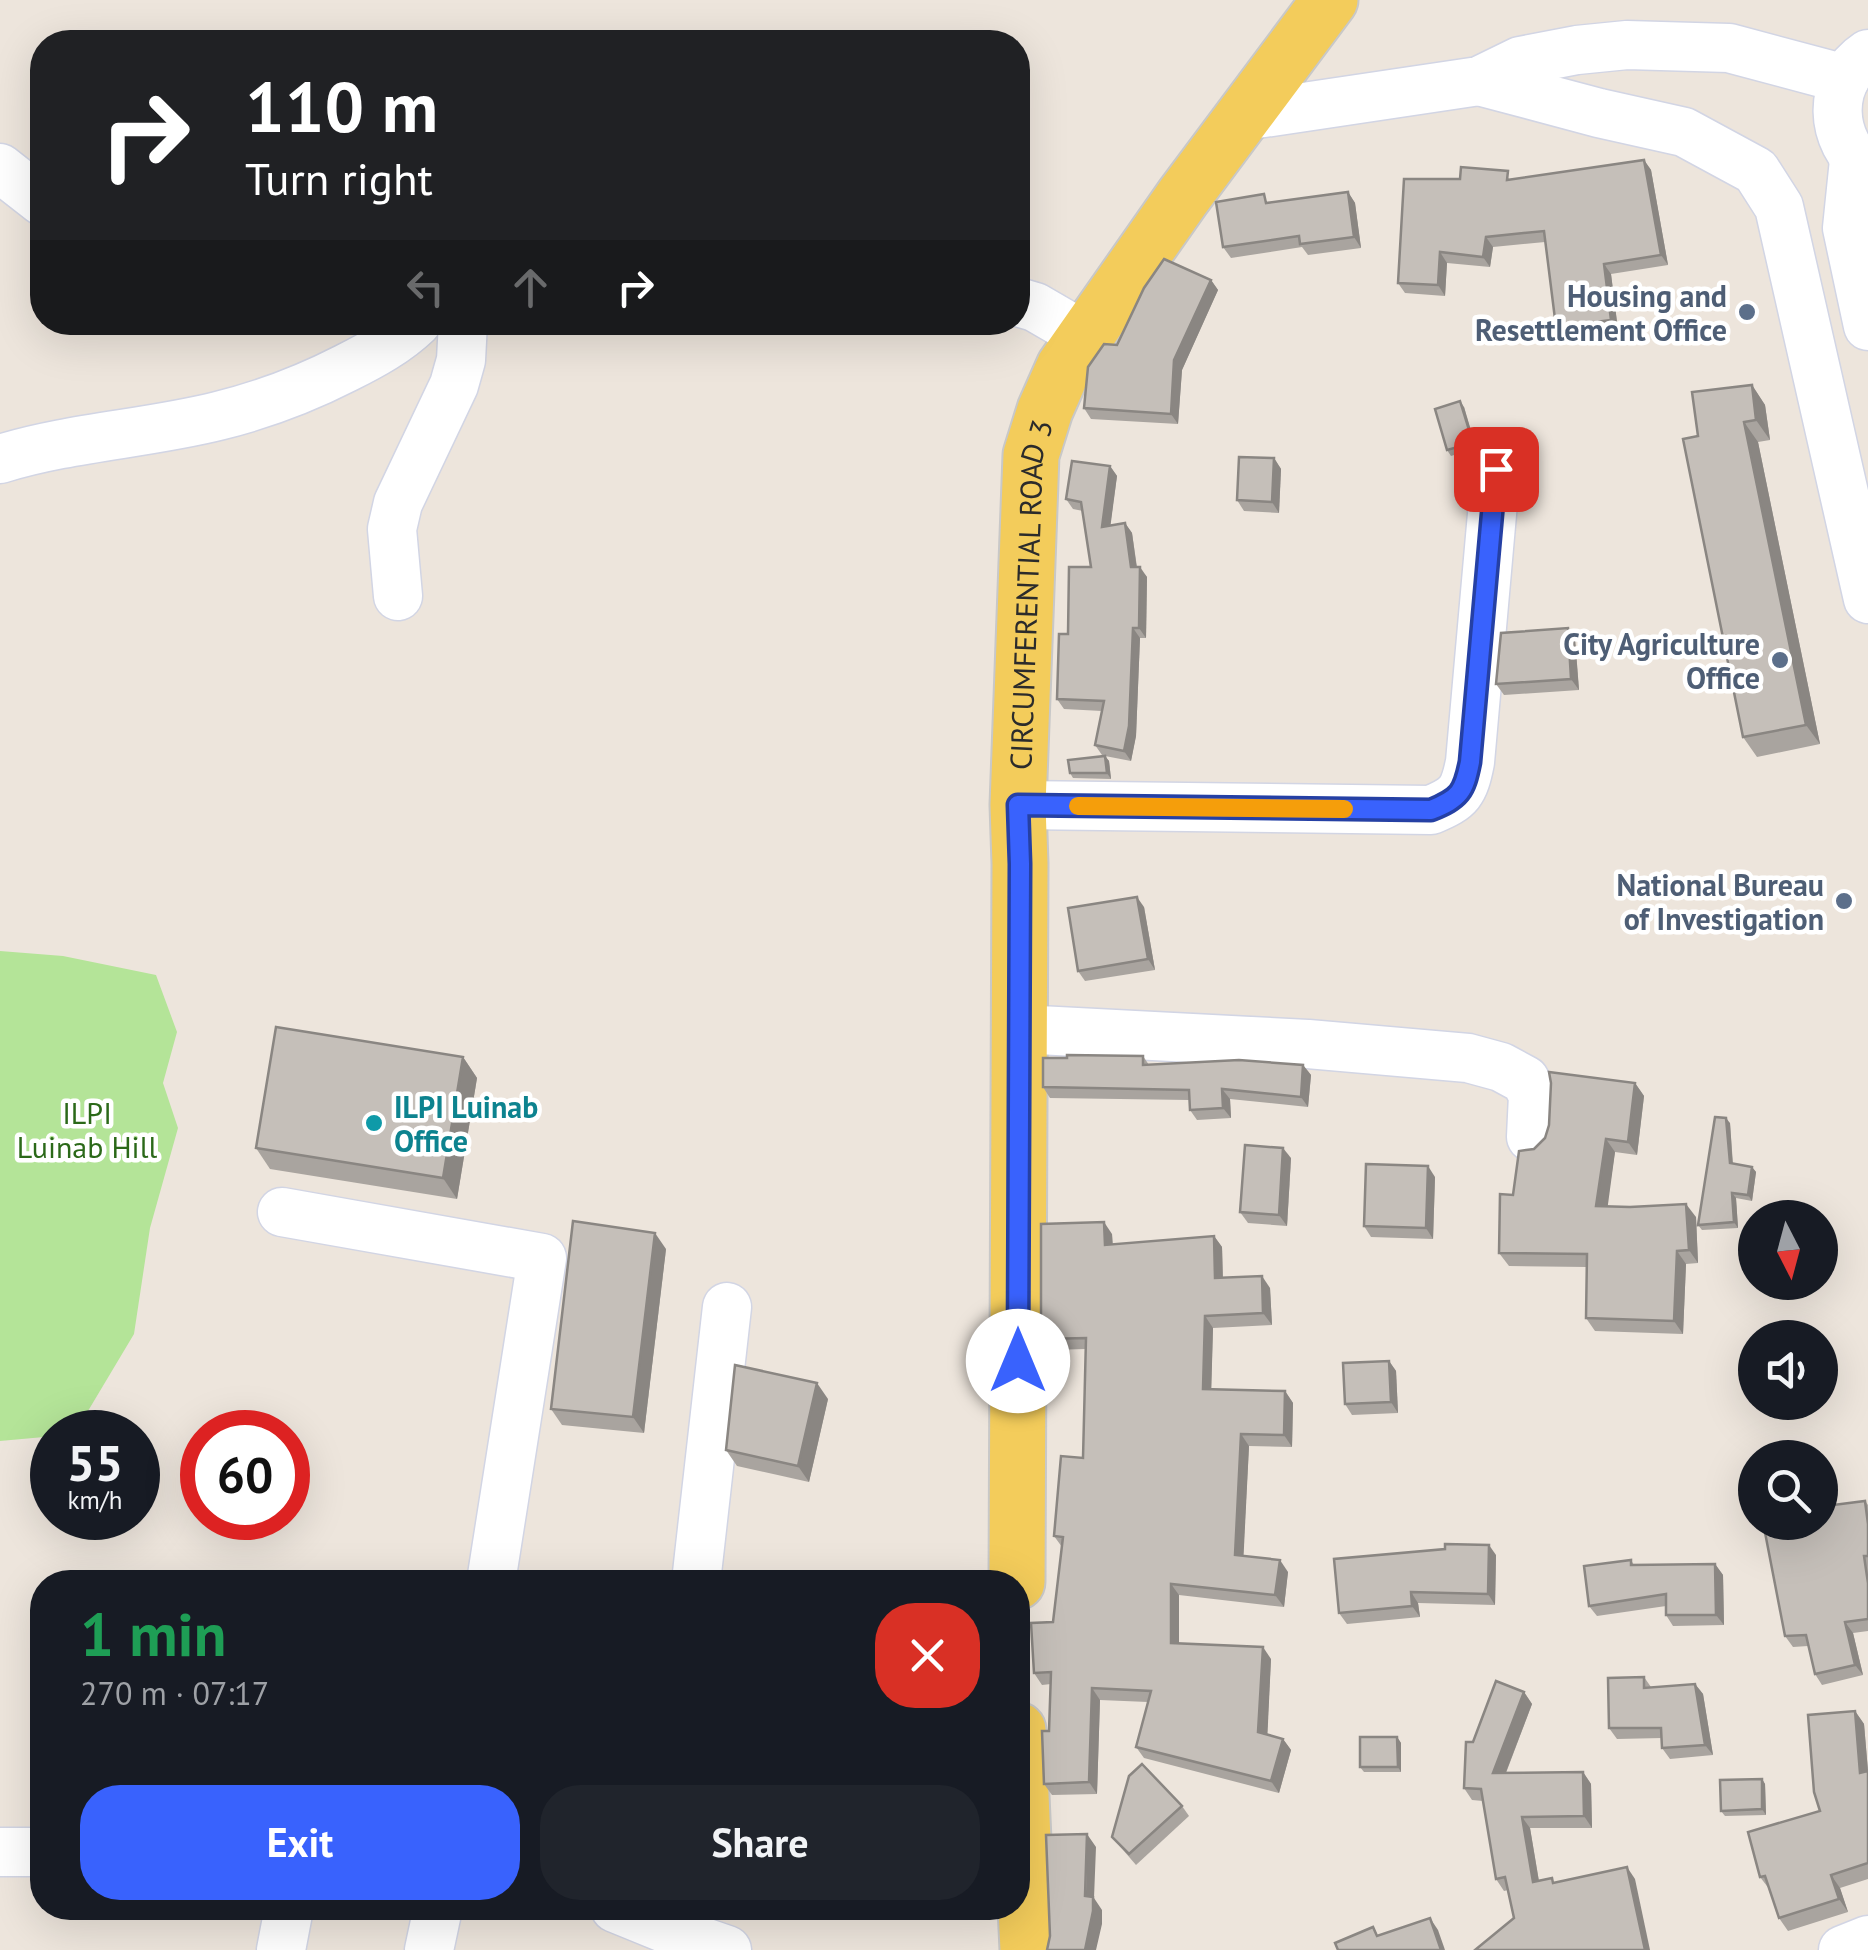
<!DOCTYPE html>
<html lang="en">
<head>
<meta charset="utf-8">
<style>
	:root { --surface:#171b24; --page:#20242c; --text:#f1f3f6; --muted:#9ea1a6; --accent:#3962fd }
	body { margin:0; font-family:"PT Sans",sans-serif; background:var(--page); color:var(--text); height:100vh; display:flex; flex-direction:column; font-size:38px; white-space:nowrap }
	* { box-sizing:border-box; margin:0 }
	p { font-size:32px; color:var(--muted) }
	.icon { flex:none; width:55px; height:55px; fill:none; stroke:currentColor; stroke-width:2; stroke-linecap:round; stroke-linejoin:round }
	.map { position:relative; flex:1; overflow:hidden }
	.side { position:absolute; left:30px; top:1570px; width:1000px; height:350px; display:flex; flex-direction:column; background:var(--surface); border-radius:40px; box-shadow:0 10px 40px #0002 }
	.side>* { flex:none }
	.guide { position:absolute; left:30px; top:30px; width:1000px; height:305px; border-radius:40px; box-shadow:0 10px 40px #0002; background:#202124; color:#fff; overflow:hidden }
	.needle { width:65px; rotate:174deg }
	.controls { position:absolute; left:1738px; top:1200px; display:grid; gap:20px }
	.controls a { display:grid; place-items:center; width:100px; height:100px; border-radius:50%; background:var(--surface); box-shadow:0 10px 40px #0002; font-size:50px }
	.speed { position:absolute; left:30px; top:1410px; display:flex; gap:20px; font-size:50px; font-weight:700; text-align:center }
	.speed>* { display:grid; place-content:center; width:130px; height:130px; border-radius:50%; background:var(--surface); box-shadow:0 10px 40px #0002; line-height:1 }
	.speed small { font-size:25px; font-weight:400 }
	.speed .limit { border:15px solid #d22; background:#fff; color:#111 }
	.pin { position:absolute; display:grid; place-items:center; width:85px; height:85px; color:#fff; margin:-42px; border-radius:20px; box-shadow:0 5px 15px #0006 }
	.me { position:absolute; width:110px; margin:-55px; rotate:0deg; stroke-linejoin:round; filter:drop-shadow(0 0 8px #0008) }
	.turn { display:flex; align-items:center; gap:35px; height:210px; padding:0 50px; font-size:45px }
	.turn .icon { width:130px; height:130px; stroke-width:2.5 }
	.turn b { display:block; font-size:70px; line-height:85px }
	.lanes { display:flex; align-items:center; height:95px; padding:0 50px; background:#0003; justify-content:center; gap:50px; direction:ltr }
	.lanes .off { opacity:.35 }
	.round { display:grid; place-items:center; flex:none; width:105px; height:105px; border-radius:40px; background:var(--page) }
	.head { display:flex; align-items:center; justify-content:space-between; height:170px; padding:0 50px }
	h1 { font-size:60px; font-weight:700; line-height:75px; color:#1e9e55 }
	.cta { display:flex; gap:20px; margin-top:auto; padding:20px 50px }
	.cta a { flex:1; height:115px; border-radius:40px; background:var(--accent); color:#fff; font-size:40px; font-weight:700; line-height:115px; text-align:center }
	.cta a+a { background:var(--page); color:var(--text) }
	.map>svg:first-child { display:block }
	.green { fill:#b4e498 }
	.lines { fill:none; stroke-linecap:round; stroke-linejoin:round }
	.minor-casing { stroke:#d2d5e4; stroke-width:51 }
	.major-casing { stroke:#c8c8c8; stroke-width:59 }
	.minor { stroke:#fff; stroke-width:48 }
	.major { stroke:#f3cc5b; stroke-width:55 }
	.wall { fill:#a9a49f }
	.shaded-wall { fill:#8a8682 }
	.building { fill:#c5bfb9; stroke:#8a8682; stroke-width:2.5 }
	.route-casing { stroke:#2540a4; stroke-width:25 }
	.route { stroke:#3962fd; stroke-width:18 }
	.slow { stroke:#f59e0b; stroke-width:18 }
	.service-dot { fill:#5c6f8a; stroke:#fff; stroke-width:4 }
	.culture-dot { fill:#0f9aa8; stroke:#fff; stroke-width:4 }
	.labels { text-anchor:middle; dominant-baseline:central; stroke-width:9; stroke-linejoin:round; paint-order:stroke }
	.service-label { font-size:30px; font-weight:bold; fill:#4e5e75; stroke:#fff; text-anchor:end }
	.street-label { font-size:30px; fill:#2b2b2b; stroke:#fff }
	.culture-label { font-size:30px; font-weight:bold; fill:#0d838f; stroke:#fff; text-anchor:start }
	.park-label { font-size:30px; fill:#2b6919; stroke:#fff }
</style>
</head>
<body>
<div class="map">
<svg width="1868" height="1950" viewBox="0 0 1868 1950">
	<rect width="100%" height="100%" fill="#ede5dc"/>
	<!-- green -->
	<polygon class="green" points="0,951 63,956 156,975 177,1032 163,1083 178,1128 150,1228 134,1334 85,1416 44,1437 0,1441"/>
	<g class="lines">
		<!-- minor casing -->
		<g class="minor-casing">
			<g id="minor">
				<path d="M 1868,54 C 1826,82 1829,141 1868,170"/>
				<polyline points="1479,81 1599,113 1684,132 1756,171 1779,207 1868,599"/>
				<polyline points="1244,116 1479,81 1520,61 1577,50 1627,45 1729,48 1845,79"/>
				<polyline points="1854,160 1847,228 1868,326"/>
				<polyline points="0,168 42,201"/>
				<polyline points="1018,302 1035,307 1085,336"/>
				<path d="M 0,459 C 71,437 146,434 218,416 C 263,405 305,389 346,368 C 372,355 396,342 417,322"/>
				<polyline points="398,596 392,529 398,503 454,385 461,360 463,322"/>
				<path d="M 1018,805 L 1431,810 C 1460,798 1464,792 1470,762 L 1496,469"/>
				<polyline points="1019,1029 1308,1044 1468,1058 1501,1067 1525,1080 1533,1095 1531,1137"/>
				<polyline points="282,1212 542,1258 491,1582"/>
				<polyline points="696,1582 727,1307"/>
				<polyline points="0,1852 42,1852"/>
				<polyline points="615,1908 669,1930 727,1950"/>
				<polyline points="281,1950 289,1908"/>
				<polyline points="429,1950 438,1908"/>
				<polyline points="1843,1950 1868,1940"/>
			</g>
		</g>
		<!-- major casing -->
		<g class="major-casing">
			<g id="major">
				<path id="s1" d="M 1017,1582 L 1020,864 L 1018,805 L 1031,455 L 1045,410 L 1064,367 L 1183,197 L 1330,0"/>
				<polyline points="1018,1730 1028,1950"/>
			</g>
		</g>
		<!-- minor -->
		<use href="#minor" class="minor"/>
		<!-- major -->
		<use href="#major" class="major"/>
	</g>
	<!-- wall -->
	<g class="wall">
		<polygon points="1644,160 1651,170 1668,265 1611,274 1618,330 1563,337 1556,327 1545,242 1493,247 1490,267 1447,263 1445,296 1405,293 1398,283 1514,179"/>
		<polygon points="1348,192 1355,203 1361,248 1308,255 1302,247 1231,258 1223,247 1270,202"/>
		<polygon points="1211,280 1218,290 1182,370 1178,424 1091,419 1084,408 1117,345"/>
		<polygon points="1752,385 1765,405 1770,440 1758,442 1820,744 1757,757 1743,737 1698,436"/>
		<polygon points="1464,407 1476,448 1451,456 1447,450"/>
		<polygon points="1274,458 1281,469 1279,513 1244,511 1237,500"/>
		<polygon points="1110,466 1117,476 1110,526 1125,523 1132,533 1137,567 1147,577 1146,638 1140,638 1136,736 1131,761 1105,756 1109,761 1111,779 1073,778 1070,773 1102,755 1095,745 1102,711 1064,709 1057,699 1068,634 1091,567 1083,511 1073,509 1066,499"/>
		<polygon points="1568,628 1575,639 1579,690 1504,695 1496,684"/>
		<polygon points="1144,907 1155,970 1085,981 1078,971"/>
		<polygon points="1143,1056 1149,1065 1303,1065 1311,1075 1308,1107 1230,1099 1231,1118 1197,1120 1190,1110 1189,1100 1050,1098 1043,1087"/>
		<polygon points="463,1057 477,1078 457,1199 270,1169 256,1148"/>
		<polygon points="1551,1083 1635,1083 1644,1096 1637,1155 1615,1152 1607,1206 1696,1217 1698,1263 1686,1264 1683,1334 1595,1331 1586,1318 1587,1267 1509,1266 1499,1253 1513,1195 1534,1149 1545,1138 1549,1125"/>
		<polygon points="1730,1123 1733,1164 1752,1167 1756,1172 1752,1201 1736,1198 1738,1228 1702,1230 1698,1225"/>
		<polygon points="1291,1158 1287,1226 1248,1223 1240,1212"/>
		<polygon points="1435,1177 1433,1239 1371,1237 1364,1226"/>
		<polygon points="1112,1234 1113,1245 1214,1236 1222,1247 1223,1277 1270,1288 1272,1325 1213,1328 1211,1389 1285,1391 1293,1403 1292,1447 1249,1446 1243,1556 1288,1572 1284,1607 1179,1595 1179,1644 1271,1659 1267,1734 1283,1739 1291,1750 1279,1793 1144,1758 1136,1747 1148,1702 1100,1700 1097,1794 1052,1795 1044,1784 1049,1731 1051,1684 1042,1685 1034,1673 1053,1622 1062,1547 1054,1536 1083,1458 1086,1349 1049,1350 1041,1339"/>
		<polygon points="666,1249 644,1433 562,1425 551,1409"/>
		<polygon points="1389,1361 1396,1371 1398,1413 1352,1415 1345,1404"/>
		<polygon points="828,1399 809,1482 737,1466 726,1450"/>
		<polygon points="1865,1501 1868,1505 1868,1631 1853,1633 1863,1675 1822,1685 1815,1674 1808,1646 1793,1647 1785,1636"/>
		<polygon points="1496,1555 1495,1605 1418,1603 1420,1617 1347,1624 1339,1613"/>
		<polygon points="1631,1560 1634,1565 1715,1564 1723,1575 1724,1625 1673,1626 1666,1615 1666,1606 1597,1616 1589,1606"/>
		<polygon points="1644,1677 1651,1687 1695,1684 1703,1694 1713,1755 1670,1759 1662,1748 1662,1738 1617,1739 1609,1728"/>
		<polygon points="1524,1692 1532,1704 1506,1773 1583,1772 1591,1784 1592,1828 1530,1828 1539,1881 1555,1883 1635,1879 1514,1918 1508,1890 1504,1891 1496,1879 1483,1801 1472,1800 1464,1788 1473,1742"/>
		<polygon points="1855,1711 1864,1724 1868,1771 1868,1879 1840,1888 1848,1912 1788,1931 1779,1918 1770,1890 1760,1877 1820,1811"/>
		<polygon points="1397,1737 1401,1743 1401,1772 1364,1772 1360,1767"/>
		<polygon points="1762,1779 1765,1784 1766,1815 1725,1816 1721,1811"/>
		<polygon points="1182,1806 1189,1816 1136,1865 1112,1837"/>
	</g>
	<!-- shaded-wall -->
	<g class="shaded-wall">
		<polygon points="1644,160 1651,170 1668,265 1661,255"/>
		<polygon points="1348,192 1355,203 1361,248 1354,237"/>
		<polygon points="1486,237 1493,247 1490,267 1483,257"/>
		<polygon points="1440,252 1447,263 1445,296 1438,285"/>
		<polygon points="1604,264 1611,274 1618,330 1611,320"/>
		<polygon points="1211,280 1218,290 1182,370 1178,424 1171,414 1174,360"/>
		<polygon points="1752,385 1765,405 1770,440 1756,420"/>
		<polygon points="1460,401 1464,407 1476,448 1473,443"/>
		<polygon points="1744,422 1758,442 1820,744 1806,725"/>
		<polygon points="1274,458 1281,469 1279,513 1272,502"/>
		<polygon points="1110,466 1117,476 1109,537 1102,527"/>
		<polygon points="1125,523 1132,533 1138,577 1131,567"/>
		<polygon points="1140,567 1147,577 1146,638 1139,628"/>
		<polygon points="1133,628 1140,638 1136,736 1131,761 1124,751"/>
		<polygon points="1568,628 1575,639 1579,690 1571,679"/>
		<polygon points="1105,756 1109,761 1111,779 1107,773"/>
		<polygon points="1137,897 1144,907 1155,970 1148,959"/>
		<polygon points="463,1057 477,1078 457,1199 443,1178"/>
		<polygon points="1303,1065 1311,1075 1308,1107 1301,1097"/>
		<polygon points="1635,1083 1644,1096 1637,1155 1628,1142"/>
		<polygon points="1222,1089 1230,1099 1231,1118 1223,1108"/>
		<polygon points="1726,1118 1730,1123 1733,1169 1730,1163"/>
		<polygon points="1606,1139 1615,1152 1606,1219 1596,1206"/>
		<polygon points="1283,1148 1291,1158 1287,1226 1279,1215"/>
		<polygon points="1428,1166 1435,1177 1433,1239 1426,1228"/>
		<polygon points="1752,1167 1756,1172 1752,1201 1748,1195"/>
		<polygon points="1732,1193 1736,1198 1738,1228 1734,1222"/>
		<polygon points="1686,1204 1696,1217 1698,1263 1689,1250"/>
		<polygon points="1104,1222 1112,1234 1113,1257 1105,1245"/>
		<polygon points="655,1233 666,1249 644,1433 633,1417"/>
		<polygon points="1214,1236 1222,1247 1223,1289 1215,1278"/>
		<polygon points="1677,1251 1686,1264 1683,1334 1674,1321"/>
		<polygon points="1262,1276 1270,1288 1272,1325 1263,1313"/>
		<polygon points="1205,1316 1213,1328 1211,1400 1203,1389"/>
		<polygon points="1389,1361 1396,1371 1398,1413 1391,1402"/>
		<polygon points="817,1383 828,1399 809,1482 798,1466"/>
		<polygon points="1285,1391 1293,1403 1292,1447 1284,1435"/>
		<polygon points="1241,1434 1249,1446 1243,1567 1235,1555"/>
		<polygon points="1489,1545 1496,1555 1495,1605 1488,1594"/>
		<polygon points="1280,1560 1288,1572 1284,1607 1275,1595"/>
		<polygon points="1715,1564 1723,1575 1724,1625 1716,1615"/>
		<polygon points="1171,1584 1179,1595 1179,1655 1171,1643"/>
		<polygon points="1411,1592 1418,1603 1420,1617 1412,1606"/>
		<polygon points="1845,1622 1853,1633 1863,1675 1855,1665"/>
		<polygon points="1263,1647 1271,1659 1267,1744 1258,1732"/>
		<polygon points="1695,1684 1703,1694 1713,1755 1705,1745"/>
		<polygon points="1092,1688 1100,1700 1097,1794 1089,1782"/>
		<polygon points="1524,1692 1532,1704 1501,1785 1493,1773"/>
		<polygon points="1855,1711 1864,1724 1868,1771 1860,1773"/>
		<polygon points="1397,1737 1401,1743 1401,1772 1398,1767"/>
		<polygon points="1283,1739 1291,1750 1279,1793 1271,1781"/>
		<polygon points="1583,1772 1591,1784 1592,1828 1584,1816"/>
		<polygon points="1762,1779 1765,1784 1766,1815 1762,1809"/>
		<polygon points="1522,1817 1530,1828 1541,1894 1533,1882"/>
		<polygon points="1087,1834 1096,1847 1094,1898 1102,1910 1102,1924 1096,1950 1085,1950"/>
		<polygon points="1627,1867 1635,1879 1650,1950 1645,1950"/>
		<polygon points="1831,1875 1840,1888 1848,1912 1839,1899"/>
		<polygon points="1430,1918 1438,1930 1445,1950 1441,1950"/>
	</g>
	<!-- building -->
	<g class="building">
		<polygon points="1644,160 1661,255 1604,264 1611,320 1556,327 1544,231 1486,237 1483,257 1440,252 1438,285 1398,283 1404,179 1460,179 1461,167 1508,171 1507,180"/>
		<polygon points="1348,192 1354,237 1300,244 1299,236 1223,247 1216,202 1264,194 1266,203"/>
		<polygon points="1164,259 1211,280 1174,360 1171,414 1084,408 1088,367 1104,344 1117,345 1144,288"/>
		<polygon points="1752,385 1756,420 1744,422 1806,725 1743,737 1683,439 1698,436 1692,392"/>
		<polygon points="1460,401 1473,443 1447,450 1435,409"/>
		<polygon points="1239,457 1274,458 1272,502 1237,500"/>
		<polygon points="1072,461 1110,466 1102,527 1125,523 1131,567 1140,567 1139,628 1133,628 1129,726 1124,751 1095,745 1104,701 1057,699 1059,634 1068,634 1069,567 1091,567 1081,502 1066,499"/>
		<polygon points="1568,628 1571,679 1496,684 1501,633"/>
		<polygon points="1105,756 1107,773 1070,773 1068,760"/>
		<polygon points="1137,897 1148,959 1078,971 1068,908"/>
		<polygon points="276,1027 463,1057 443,1178 256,1148"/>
		<polygon points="1067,1055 1143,1056 1143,1065 1239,1060 1303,1065 1301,1097 1222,1089 1223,1108 1190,1110 1189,1090 1043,1087 1043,1058 1067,1058"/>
		<polygon points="1549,1072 1635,1083 1628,1142 1606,1139 1596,1206 1630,1207 1686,1204 1689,1250 1677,1251 1674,1321 1586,1318 1587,1254 1499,1253 1500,1194 1513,1195 1519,1151 1534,1149 1545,1138 1549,1125 1551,1083"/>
		<polygon points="1715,1117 1726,1118 1730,1163 1752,1167 1748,1195 1732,1193 1734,1222 1698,1225"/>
		<polygon points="1245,1145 1283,1148 1279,1215 1240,1212"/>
		<polygon points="1366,1164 1428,1166 1426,1228 1364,1226"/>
		<polygon points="573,1221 655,1233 633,1417 551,1409"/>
		<polygon points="1104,1222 1105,1245 1214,1236 1215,1278 1262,1276 1263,1313 1205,1316 1203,1389 1285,1391 1284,1435 1241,1434 1235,1555 1280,1560 1275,1595 1171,1584 1171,1643 1263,1647 1258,1732 1283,1739 1271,1781 1136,1747 1151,1691 1092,1688 1089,1782 1044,1784 1042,1731 1049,1731 1051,1672 1034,1673 1031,1623 1053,1622 1063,1537 1054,1536 1061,1456 1083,1458 1086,1338 1041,1339 1041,1224"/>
		<rect x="1770" y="1332" width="31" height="6"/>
		<polygon points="1389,1361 1391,1402 1345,1404 1343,1363"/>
		<polygon points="735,1365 817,1383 798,1466 726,1450"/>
		<polygon points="1865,1501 1868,1524 1868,1556 1864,1556 1868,1583 1868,1619 1845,1622 1855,1665 1815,1674 1806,1635 1785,1636 1763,1522 1820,1522 1820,1511 1825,1510 1825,1506"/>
		<polygon points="1445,1544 1489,1545 1488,1594 1411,1592 1412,1606 1339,1613 1334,1559 1445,1549"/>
		<polygon points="1631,1560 1631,1565 1715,1564 1716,1615 1666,1615 1666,1594 1589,1606 1584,1566"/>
		<polygon points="1644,1677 1644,1688 1695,1684 1705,1745 1662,1748 1661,1728 1609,1728 1608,1678"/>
		<polygon points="1496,1681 1524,1692 1493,1773 1583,1772 1584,1816 1522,1817 1533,1882 1552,1878 1553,1883 1627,1867 1645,1950 1475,1950 1514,1918 1505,1877 1496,1879 1481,1789 1464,1788 1466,1742 1473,1742"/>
		<polygon points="1855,1711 1860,1773 1868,1771 1868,1863 1831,1875 1839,1899 1779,1918 1765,1876 1760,1877 1748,1832 1820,1811 1814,1792 1808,1715"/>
		<polygon points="1360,1737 1397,1737 1398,1767 1360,1767"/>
		<polygon points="1142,1764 1182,1806 1129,1854 1112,1837 1129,1776"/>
		<polygon points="1762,1779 1762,1809 1721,1811 1720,1780"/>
		<polygon points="1087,1834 1085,1896 1093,1897 1093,1911 1085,1950 1047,1950 1050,1936 1046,1835"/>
		<polygon points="1430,1918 1441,1950 1338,1950 1335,1943 1373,1927 1377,1936"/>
	</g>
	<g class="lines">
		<!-- route casing -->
		<g class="route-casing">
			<path id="route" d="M 1018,1361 L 1020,864 L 1018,805 L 1431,810 C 1460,798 1464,792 1470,762 L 1496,469"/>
		</g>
		<!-- route -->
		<use href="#route" class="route"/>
		<!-- slow -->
		<polyline class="slow" points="1078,806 1344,809"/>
	</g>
	<!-- markers -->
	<g class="service-dot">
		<circle cx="1747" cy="312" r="10"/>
		<circle cx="1780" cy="660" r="10"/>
		<circle cx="1844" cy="901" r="10"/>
	</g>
	<circle class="culture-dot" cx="374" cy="1123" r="10"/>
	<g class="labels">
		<!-- service labels -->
		<g class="service-label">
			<text x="1727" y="295">Housing and<tspan x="1727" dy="34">Resettlement Office</tspan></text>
			<text x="1760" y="643">City Agriculture<tspan x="1760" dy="34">Office</tspan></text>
			<text x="1824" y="884">National Bureau<tspan x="1824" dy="34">of Investigation</tspan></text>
		</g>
		<!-- street labels -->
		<g class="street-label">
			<text stroke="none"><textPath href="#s1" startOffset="988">CIRCUMFERENTIAL ROAD 3</textPath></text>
		</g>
		<!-- culture labels -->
		<g class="culture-label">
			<text x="394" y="1106">ILPI Luinab<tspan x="394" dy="34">Office</tspan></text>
		</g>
		<!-- park labels -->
		<g class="park-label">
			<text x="87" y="1112">ILPI<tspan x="87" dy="34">Luinab Hill</tspan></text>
		</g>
	</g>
</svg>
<div class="controls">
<a><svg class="needle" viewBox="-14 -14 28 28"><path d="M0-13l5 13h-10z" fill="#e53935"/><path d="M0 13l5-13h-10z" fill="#9ea1a6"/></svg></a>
<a><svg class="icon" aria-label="sound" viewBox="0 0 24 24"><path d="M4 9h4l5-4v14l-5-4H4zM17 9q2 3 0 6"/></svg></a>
<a><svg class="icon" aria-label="search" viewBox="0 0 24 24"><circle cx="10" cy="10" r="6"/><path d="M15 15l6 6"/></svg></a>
</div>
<div class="speed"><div>55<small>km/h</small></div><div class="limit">60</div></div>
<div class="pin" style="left:1496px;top:469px;background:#d93025"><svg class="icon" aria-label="arrive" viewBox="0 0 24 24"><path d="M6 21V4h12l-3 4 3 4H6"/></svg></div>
<svg class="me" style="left:1018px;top:1361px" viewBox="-20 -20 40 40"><circle r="19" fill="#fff"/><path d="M0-13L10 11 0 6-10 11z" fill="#3962fd"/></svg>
<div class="guide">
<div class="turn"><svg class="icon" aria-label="right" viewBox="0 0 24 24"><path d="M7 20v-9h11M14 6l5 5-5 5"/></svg><div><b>110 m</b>Turn right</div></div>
<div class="lanes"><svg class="icon off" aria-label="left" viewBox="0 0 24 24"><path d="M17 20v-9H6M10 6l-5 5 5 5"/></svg><svg class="icon off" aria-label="ahead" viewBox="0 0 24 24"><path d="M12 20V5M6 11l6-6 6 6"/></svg><svg class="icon" aria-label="right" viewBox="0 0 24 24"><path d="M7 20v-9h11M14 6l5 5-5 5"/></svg></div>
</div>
<section class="side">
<div class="head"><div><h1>1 min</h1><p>270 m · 07:17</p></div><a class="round" style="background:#d93025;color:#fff"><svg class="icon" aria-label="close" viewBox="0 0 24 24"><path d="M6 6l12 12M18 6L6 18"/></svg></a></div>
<div class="cta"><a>Exit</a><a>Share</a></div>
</section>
</div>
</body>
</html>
